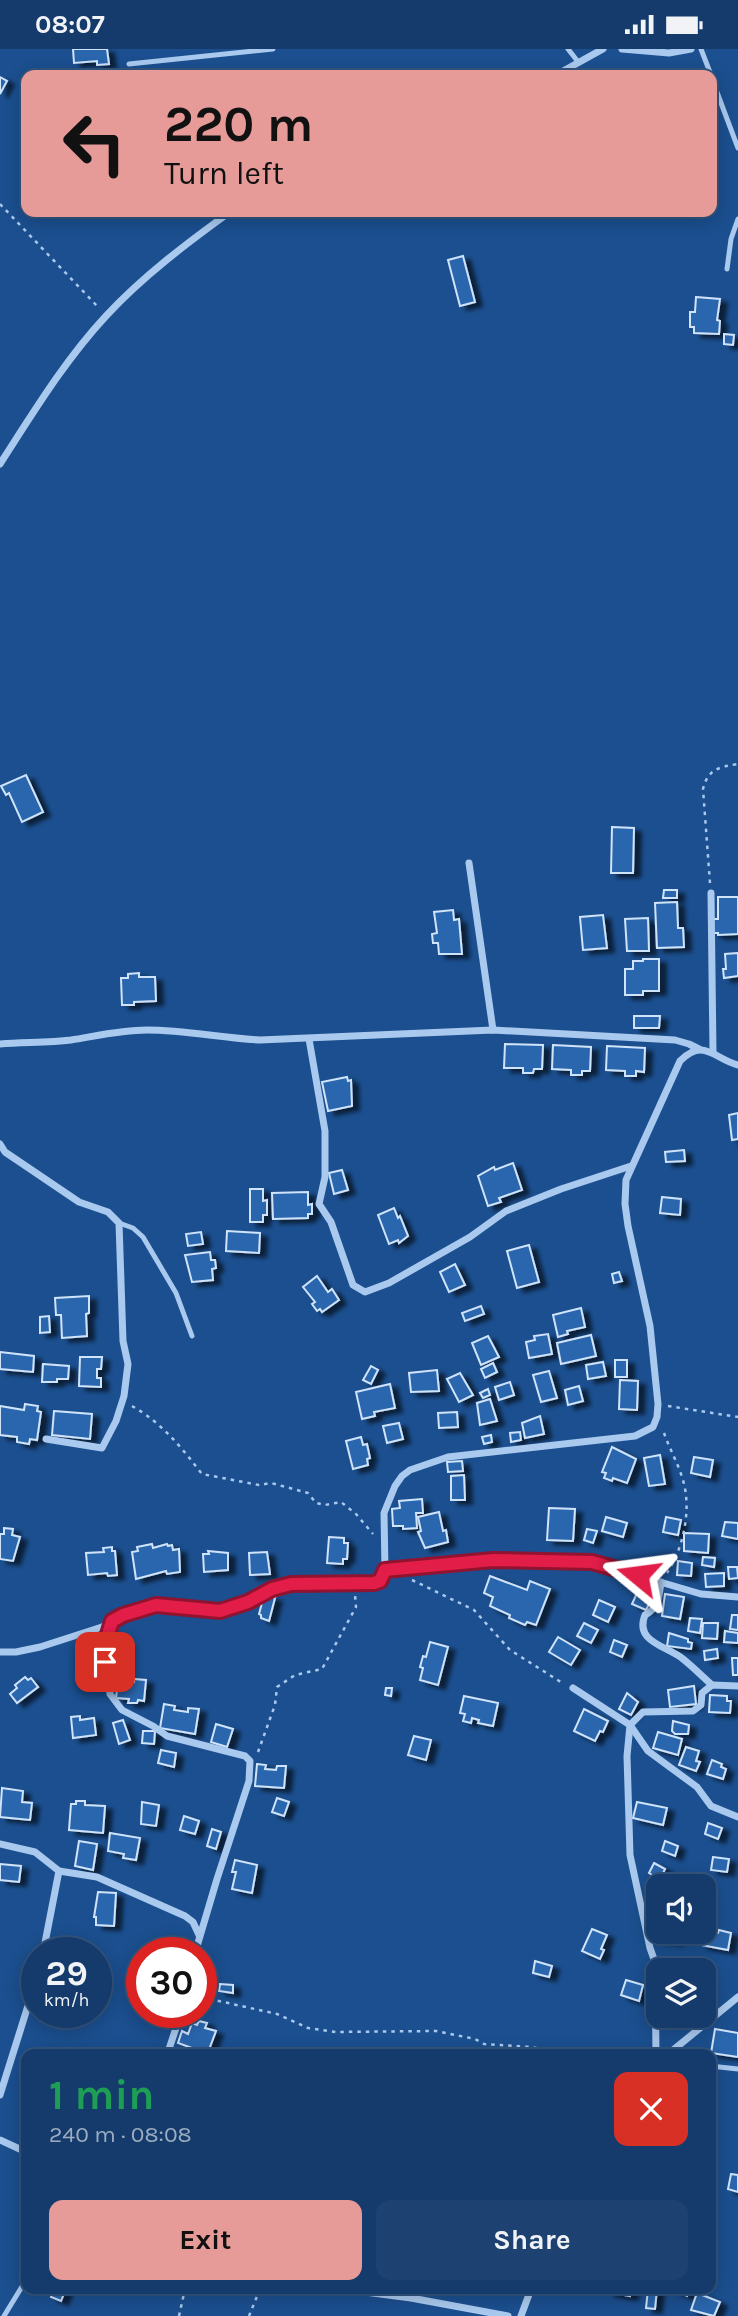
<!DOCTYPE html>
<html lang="en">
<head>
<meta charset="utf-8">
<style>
	:root { --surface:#143b6b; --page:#1d4271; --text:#f1f3f6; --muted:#9dadc1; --line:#33557e; --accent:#e69b98 }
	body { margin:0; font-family:Karla,sans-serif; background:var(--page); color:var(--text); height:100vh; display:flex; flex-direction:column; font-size:26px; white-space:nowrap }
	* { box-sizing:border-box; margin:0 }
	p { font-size:23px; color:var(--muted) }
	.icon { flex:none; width:38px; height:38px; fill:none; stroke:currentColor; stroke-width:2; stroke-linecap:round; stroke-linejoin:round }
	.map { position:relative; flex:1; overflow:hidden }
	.side { position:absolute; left:21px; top:2000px; width:695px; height:245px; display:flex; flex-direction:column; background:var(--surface); border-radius:14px; box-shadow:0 4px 18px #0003,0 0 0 2px var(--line) }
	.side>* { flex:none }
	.top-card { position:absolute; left:21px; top:21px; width:696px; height:147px; border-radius:14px; box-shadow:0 4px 18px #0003,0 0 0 2px var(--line); background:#e69b98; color:#111; overflow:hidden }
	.tools { position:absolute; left:646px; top:1825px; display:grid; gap:14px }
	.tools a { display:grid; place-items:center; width:70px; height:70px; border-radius:14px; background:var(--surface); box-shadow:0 4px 18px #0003,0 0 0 2px var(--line); font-size:35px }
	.speed { position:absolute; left:21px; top:1888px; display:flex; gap:14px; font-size:35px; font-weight:700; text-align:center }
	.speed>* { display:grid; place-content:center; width:91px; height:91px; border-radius:50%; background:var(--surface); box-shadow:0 4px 18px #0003,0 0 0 2px var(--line); line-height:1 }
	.speed small { font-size:18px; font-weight:400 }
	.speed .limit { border:10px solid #d22; background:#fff; color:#111 }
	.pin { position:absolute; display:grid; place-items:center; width:60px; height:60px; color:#fff; margin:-30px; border-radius:14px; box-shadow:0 4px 10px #0006 }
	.me { position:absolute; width:77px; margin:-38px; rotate:286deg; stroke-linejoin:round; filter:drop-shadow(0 0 5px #0008) }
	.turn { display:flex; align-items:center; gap:24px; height:147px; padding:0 28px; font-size:32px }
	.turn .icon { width:91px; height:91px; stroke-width:2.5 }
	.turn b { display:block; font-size:49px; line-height:60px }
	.round { display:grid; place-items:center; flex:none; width:74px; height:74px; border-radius:14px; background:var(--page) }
	.summary { display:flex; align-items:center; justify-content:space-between; height:119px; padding:0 28px }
	h1 { font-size:42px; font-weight:700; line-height:52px; color:#1e9e55 }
	.action { display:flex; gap:14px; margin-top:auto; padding:14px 28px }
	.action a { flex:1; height:80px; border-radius:14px; background:var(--accent); color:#111; font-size:28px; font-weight:700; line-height:80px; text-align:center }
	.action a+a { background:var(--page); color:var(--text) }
	.status { display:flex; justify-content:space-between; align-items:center; height:49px; padding:0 35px; background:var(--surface); direction:ltr }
	.status svg { height:19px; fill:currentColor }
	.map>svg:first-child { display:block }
	.building { fill:#2a66ad; stroke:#cfe3fa; stroke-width:2; filter:url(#shadow) }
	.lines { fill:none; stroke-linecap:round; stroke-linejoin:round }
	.path { stroke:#a9c9ee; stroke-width:2.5; stroke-dasharray:3.5 5; stroke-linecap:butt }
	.lane { stroke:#a9c9ee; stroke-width:5 }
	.street { stroke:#a9c9ee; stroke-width:7 }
	.route-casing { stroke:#92132f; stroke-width:18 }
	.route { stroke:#e11d48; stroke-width:12 }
</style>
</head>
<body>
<div class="status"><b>08:07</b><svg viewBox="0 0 49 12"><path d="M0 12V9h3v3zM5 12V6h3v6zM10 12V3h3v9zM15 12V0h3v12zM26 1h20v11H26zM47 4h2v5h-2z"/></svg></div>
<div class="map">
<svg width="738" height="2267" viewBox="0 0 738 2267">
	<defs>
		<filter id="shadow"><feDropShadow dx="7" dy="4" stdDeviation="2" flood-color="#0009"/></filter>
	</defs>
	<rect width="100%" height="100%" fill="#1b4f8f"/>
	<!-- building -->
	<g class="building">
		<polygon points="73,0 107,0 109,15 97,16 97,12 74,14"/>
		<polygon points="0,28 7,32 0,45"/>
		<polygon points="463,207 475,253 460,257 448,211"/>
		<polygon points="696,248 720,250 717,271 720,272 719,285 694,284 694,278 690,278 690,263 695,263"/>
		<polygon points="724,285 734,286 733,296 724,295"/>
		<polygon points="26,726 43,763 22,773 9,744 6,746 1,737"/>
		<polygon points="612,778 634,779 633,824 611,824"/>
		<polygon points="664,841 677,841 677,849 663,849"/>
		<polygon points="718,848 738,848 738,885 718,886 718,884 713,884 713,870 718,870"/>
		<polygon points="677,853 678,879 683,879 684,898 657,899 655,854"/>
		<polygon points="453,861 454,871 459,870 462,905 439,905 438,894 433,894 432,885 437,884 434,863"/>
		<polygon points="603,866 607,899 583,901 580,868"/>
		<polygon points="648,869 649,902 627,902 625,870"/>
		<polygon points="738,904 738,927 724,929 723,920 726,920 725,905"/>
		<polygon points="643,910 659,910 659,942 643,942 643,946 625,946 625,920 633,920 633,912 643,912"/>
		<polygon points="139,924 139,928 155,928 156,952 134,953 134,956 122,956 121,929 128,929 128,925"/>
		<polygon points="634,967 660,967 659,979 634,979"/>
		<polygon points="505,995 543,996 542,1020 534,1020 533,1024 523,1024 523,1019 504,1019"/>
		<polygon points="553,996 591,998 590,1022 582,1022 582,1026 571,1026 571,1021 552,1020"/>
		<polygon points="607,997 645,999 644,1023 636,1022 636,1027 625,1027 625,1022 606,1021"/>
		<polygon points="347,1028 348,1032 351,1031 352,1057 328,1062 322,1033"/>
		<polygon points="738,1064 738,1090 732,1091 729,1066"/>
		<polygon points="684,1101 685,1112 666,1113 665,1103"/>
		<polygon points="513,1114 522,1141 499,1149 501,1153 488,1157 478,1127 494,1118 495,1121"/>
		<polygon points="342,1121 348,1141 334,1145 329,1124"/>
		<polygon points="250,1140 263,1140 263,1152 267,1151 267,1166 263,1166 263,1173 250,1173"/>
		<polygon points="308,1143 308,1156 312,1155 312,1165 308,1165 308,1169 273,1170 272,1144"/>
		<polygon points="662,1148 681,1150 680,1166 660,1164"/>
		<polygon points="394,1159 398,1169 400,1167 408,1187 399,1194 398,1191 389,1195 378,1166"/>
		<polygon points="227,1182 260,1184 259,1204 226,1202"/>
		<polygon points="201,1183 203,1195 188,1197 186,1185"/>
		<polygon points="529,1196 539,1233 517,1239 507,1202"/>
		<polygon points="210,1203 211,1211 215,1211 216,1219 212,1220 213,1231 192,1233 185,1206"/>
		<polygon points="455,1215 465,1236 449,1243 440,1223"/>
		<polygon points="619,1223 622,1232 614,1234 612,1225"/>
		<polygon points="317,1227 328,1243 332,1240 339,1251 322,1263 320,1260 317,1262 312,1255 315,1253 303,1238"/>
		<polygon points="89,1247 89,1264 86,1265 87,1287 62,1289 61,1266 56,1266 55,1249"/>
		<polygon points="481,1257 484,1265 465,1272 462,1264"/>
		<polygon points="581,1259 585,1278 567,1282 568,1285 558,1288 553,1266"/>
		<polygon points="49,1267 50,1283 40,1284 40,1268"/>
		<polygon points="548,1285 552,1305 529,1309 526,1293 535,1291 534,1287"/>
		<polygon points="591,1286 596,1307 561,1315 557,1294"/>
		<polygon points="488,1287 499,1308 481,1316 472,1294"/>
		<polygon points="0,1303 34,1307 33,1323 0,1320"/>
		<polygon points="80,1308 102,1308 101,1320 97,1320 97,1329 101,1329 101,1338 79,1337"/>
		<rect x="615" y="1311" width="12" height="17"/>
		<polygon points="603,1313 606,1327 588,1330 586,1316"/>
		<polygon points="493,1314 497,1323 485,1329 481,1320"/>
		<polygon points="43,1315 69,1317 68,1330 57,1330 57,1333 42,1333"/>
		<polygon points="371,1317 378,1321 371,1335 363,1331"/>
		<polygon points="437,1321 439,1342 411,1343 409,1324"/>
		<polygon points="549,1322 557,1349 541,1353 533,1326"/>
		<polygon points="460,1324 473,1346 459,1353 447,1330"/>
		<polygon points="620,1331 638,1332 637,1361 619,1360"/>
		<polygon points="510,1333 514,1346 499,1351 495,1338"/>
		<polygon points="390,1335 395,1359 374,1363 375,1367 362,1370 356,1343"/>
		<polygon points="579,1337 583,1352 568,1356 565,1341"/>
		<polygon points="488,1340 490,1346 483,1349 480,1344"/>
		<polygon points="490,1350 497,1372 480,1376 477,1354"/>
		<polygon points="25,1355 38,1357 37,1362 41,1363 37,1391 30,1390 29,1395 17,1393 17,1388 0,1386 0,1357 24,1361"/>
		<polygon points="54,1362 92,1365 90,1390 52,1386"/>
		<polygon points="457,1363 458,1378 439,1379 438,1364"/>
		<polygon points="540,1367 544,1385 525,1389 522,1374"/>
		<polygon points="399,1374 403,1390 387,1394 383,1377"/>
		<polygon points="520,1383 521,1391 511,1393 510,1384"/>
		<polygon points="491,1386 492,1393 484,1395 482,1388"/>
		<polygon points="361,1388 363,1396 367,1395 370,1409 367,1410 368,1416 353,1420 346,1392"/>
		<polygon points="612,1398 636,1410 627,1434 613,1429 612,1432 604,1429 606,1424 602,1423"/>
		<polygon points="660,1406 665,1435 649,1437 644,1409"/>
		<polygon points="694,1408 713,1411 710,1428 691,1424"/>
		<polygon points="462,1412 463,1422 448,1423 447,1413"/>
		<polygon points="464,1426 465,1451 451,1451 451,1427"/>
		<polygon points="422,1450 423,1464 416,1464 417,1479 403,1480 403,1477 393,1477 392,1460 400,1459 399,1452"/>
		<polygon points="549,1459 575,1460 573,1492 547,1491"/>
		<polygon points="439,1463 443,1482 446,1481 448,1493 425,1499 418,1483 421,1482 418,1468"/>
		<polygon points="606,1468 627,1474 623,1488 602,1482"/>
		<polygon points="666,1468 681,1471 678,1486 663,1483"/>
		<polygon points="725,1473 738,1474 738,1490 722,1487"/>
		<polygon points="4,1479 13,1480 12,1486 20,1488 13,1512 0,1510 0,1485 4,1485"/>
		<polygon points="587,1480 597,1482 593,1494 584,1491"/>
		<polygon points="684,1484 709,1485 708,1504 684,1502"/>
		<polygon points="329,1488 344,1489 344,1494 348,1494 347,1510 343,1510 343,1515 327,1514"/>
		<polygon points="152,1495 153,1499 167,1495 168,1497 172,1496 173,1501 179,1500 180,1523 167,1525 166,1522 136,1530 132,1503 138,1502 137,1498"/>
		<polygon points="112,1498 112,1502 115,1502 117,1526 108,1527 107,1524 88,1526 86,1504 104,1503 103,1499"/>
		<polygon points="208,1502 228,1504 228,1521 204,1523 203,1505 209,1505"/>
		<polygon points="267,1503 270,1525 250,1526 249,1504"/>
		<polygon points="703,1508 715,1509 714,1518 702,1516"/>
		<polygon points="678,1512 692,1514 691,1527 677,1526"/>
		<polygon points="728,1518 737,1518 738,1529 729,1530"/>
		<polygon points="724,1524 724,1537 706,1538 705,1525"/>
		<polygon points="490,1527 527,1541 530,1532 550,1540 536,1576 527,1573 525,1576 509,1569 510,1566 490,1557 493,1548 484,1544"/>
		<polygon points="637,1544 651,1551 646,1561 632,1555"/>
		<polygon points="665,1545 684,1548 680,1570 662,1567"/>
		<polygon points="267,1547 275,1549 269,1572 261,1569 261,1566 259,1565 263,1550 266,1551"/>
		<polygon points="599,1551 615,1558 608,1573 593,1566"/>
		<polygon points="732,1566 738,1566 738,1581 730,1580"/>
		<polygon points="690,1569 702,1570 700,1584 688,1582"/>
		<polygon points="584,1574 598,1581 591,1594 577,1587"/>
		<polygon points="703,1574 718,1574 717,1590 702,1589"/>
		<polygon points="725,1582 738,1584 738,1594 724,1593"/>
		<polygon points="669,1584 688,1590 688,1593 692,1594 691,1600 667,1597"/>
		<polygon points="558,1588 580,1601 571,1616 549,1603"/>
		<polygon points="614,1591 627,1596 622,1608 610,1603"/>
		<polygon points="430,1593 448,1598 438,1636 420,1631 423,1619 420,1618 423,1607 426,1608"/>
		<polygon points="717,1600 718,1609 705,1611 704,1602"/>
		<polygon points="732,1609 738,1609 738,1626 733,1626"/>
		<polygon points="25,1628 28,1631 31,1629 38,1638 17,1654 10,1645 17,1639 15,1636"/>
		<polygon points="134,1630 146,1631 144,1652 138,1651 137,1654 128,1654 129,1650 116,1649 118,1632 134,1633"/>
		<polygon points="694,1637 696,1655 670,1658 668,1641"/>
		<polygon points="386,1639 392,1639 391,1647 385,1646"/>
		<polygon points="627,1644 638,1653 631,1666 619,1660"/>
		<polygon points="710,1646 727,1647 727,1652 731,1652 730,1664 709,1663"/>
		<polygon points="464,1647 498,1654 493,1677 478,1674 479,1671 472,1669 471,1674 463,1672 465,1665 460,1664"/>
		<polygon points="164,1655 175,1657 174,1661 188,1663 188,1659 199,1660 195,1685 160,1679"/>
		<polygon points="584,1660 608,1672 603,1683 600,1682 595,1692 574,1682"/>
		<polygon points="80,1667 80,1671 94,1669 96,1686 73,1689 71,1668"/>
		<polygon points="123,1671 130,1691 119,1695 113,1674"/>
		<polygon points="673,1672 689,1676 688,1685 675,1685 672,1682"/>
		<polygon points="216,1675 233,1680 227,1698 211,1693"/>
		<polygon points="143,1682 155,1682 154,1695 142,1694"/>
		<polygon points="658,1683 682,1690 678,1706 653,1699"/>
		<polygon points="414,1687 431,1691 426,1711 408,1706"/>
		<polygon points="686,1698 699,1702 696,1712 700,1713 696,1722 679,1716"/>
		<polygon points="161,1701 176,1704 174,1718 158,1714"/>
		<polygon points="712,1711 722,1715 721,1718 726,1720 723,1730 707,1725"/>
		<polygon points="257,1715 266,1716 265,1720 276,1721 277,1717 286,1717 284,1739 255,1737"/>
		<polygon points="2,1739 23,1742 22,1753 32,1754 30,1771 0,1768"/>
		<polygon points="277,1749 289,1753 284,1767 272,1763"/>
		<polygon points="76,1752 85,1752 85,1756 105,1757 103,1784 69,1781 71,1755 76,1755"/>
		<polygon points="142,1753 159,1756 156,1777 141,1775"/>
		<polygon points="637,1753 667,1759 663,1776 633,1769"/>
		<polygon points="184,1767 199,1772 195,1785 180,1781"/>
		<polygon points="708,1774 722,1779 718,1790 705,1785"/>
		<polygon points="212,1780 221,1783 216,1800 207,1797"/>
		<polygon points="110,1784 140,1789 136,1811 123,1809 124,1805 108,1802"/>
		<polygon points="79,1792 97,1795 93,1821 75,1817"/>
		<polygon points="665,1792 678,1797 675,1807 662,1802"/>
		<polygon points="713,1808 729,1810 727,1823 711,1821"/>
		<polygon points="235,1811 257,1816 252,1844 232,1840 236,1823 232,1823"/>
		<polygon points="654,1814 665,1820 660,1831 649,1824"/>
		<polygon points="0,1815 21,1817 19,1833 0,1831"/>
		<polygon points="98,1843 116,1844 114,1877 96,1876 96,1868 94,1868"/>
		<polygon points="652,1874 658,1874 657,1889 650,1888"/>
		<polygon points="592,1880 607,1886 601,1900 604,1901 600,1910 582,1902"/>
		<polygon points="719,1881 731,1884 728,1901 701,1896 704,1882 718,1884"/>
		<polygon points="661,1883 677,1883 676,1892 660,1890"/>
		<polygon points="156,1900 175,1901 174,1904 155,1904"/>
		<polygon points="535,1912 552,1917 549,1928 533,1924"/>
		<polygon points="626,1931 643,1936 639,1952 621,1946"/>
		<polygon points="220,1935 233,1936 233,1944 219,1942"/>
		<polygon points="199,1972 207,1974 205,1979 216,1982 207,2006 199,2006 200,2002 178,1994 182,1982 188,1985 192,1974 197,1976"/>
		<polygon points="715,1980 738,1984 738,2008 711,2004"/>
		<polygon points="731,2125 738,2126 738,2143 728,2140"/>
		<polygon points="54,2240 65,2242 61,2252 51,2248"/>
		<polygon points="609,2240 632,2240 630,2247 608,2243"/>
		<polygon points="648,2240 657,2240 655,2260 646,2259"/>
		<polygon points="673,2240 690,2240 687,2247"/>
		<polygon points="697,2244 720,2253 714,2267 691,2261"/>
	</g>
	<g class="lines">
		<!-- path -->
		<g class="path">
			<polyline points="0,155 99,259"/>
			<path d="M 710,834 L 703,740 C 708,720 719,718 738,715"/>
			<path d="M 132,1357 C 162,1374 181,1398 202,1425 L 259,1436 L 271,1434 L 308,1444 L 316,1454 L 325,1456 L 341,1453 L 356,1465 L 373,1485"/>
			<polyline points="668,1357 738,1368"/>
			<path d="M 664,1384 C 670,1401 680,1418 684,1435 C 691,1463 683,1500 667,1524"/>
			<polyline points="412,1531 474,1561 510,1601 564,1635"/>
			<polyline points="258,1703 275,1656 277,1638 295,1626 322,1620 356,1558 355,1546"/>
			<polyline points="201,1948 277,1965 308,1979 336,1983 436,1982 475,1990 484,1995 531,1998 573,2006"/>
			<polyline points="179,2267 185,2240"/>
			<polyline points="249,2267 260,2240"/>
		</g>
		<!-- lane -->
		<g class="lane">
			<polyline points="568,0 579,14"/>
			<polyline points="701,0 711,26"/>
			<polyline points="129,15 273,0"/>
			<polyline points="712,30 738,99"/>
			<polyline points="727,220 731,190 738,170"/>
			<polyline points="119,1174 133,1179 143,1188 176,1244 192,1287"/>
			<polyline points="710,2017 738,2020"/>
			<polyline points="4,2267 26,2231"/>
		</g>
		<!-- street -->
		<g class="street">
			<polyline points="622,0 669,4 691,0"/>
			<polyline points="556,26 603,0"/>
			<path d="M 0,415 C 33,364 65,311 106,267 C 142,228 187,194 230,163"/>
			<polyline points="469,814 493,981"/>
			<polyline points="711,844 713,1003"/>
			<polyline points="309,990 325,1082 325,1128 319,1155 331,1173 353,1236 365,1243 389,1234 470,1188 506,1162 561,1140 631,1117"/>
			<path d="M 0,995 C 23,993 48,994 71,991 C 96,987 121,981 147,981 C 185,981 222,989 260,991 L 493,981 L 675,991 L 689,995 L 699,1000"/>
			<polyline points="0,1095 5,1103 79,1153 108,1163 119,1174 123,1292 128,1315 124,1347 116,1372 102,1399 46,1390"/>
			<polyline points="385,1521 493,1511 592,1513 701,1545 738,1548"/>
			<path d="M 661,1533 C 659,1547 659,1559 645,1566 C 634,1593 667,1597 683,1610 C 693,1618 703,1628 712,1636"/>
			<polyline points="112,1572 106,1592 105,1613 110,1645 122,1661 153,1677 167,1687 245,1707 250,1712 249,1732 217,1830 195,1904"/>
			<path d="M 0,1603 L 16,1603 L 40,1598 L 102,1578 L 123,1566 L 156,1556 L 220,1562 L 248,1553 L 272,1540 L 291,1535 L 335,1536 L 380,1532 L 385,1521 L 384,1464 L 395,1437 L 402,1427 L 410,1421 L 448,1408 L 635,1387 L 653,1378 L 657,1368 L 658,1355 L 650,1277 L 628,1177 L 625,1155 L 626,1131 L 680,1012 C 704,988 714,1010 738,1016"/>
			<polyline points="573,1639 630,1676 648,1702 697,1738 711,1757 738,1768"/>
			<polyline points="0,1795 35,1803 59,1822 43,1904"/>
			<polyline points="59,1822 97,1828 185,1867 193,1873 199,1886"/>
			<polyline points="167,2006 181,1964"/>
			<polyline points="656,2006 655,1913 650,1899 630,1806 627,1707 630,1676 643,1663 693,1662 701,1656 702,1644 712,1636 738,1637"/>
			<polyline points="667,2006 738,1948"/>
			<polyline points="0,2046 37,1928"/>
			<polyline points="0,2091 26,2103"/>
			<polyline points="342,2240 411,2249 508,2267"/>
			<polyline points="521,2267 531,2240"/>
		</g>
	</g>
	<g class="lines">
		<!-- route casing -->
		<g class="route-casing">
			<polyline id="route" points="105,1613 106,1592 112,1572 123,1566 156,1556 220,1562 248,1553 272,1540 291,1535 374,1534 380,1532 385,1521 493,1511 592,1513 638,1526"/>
		</g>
		<!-- route -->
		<use href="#route" class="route"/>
	</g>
</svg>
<div class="tools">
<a><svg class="icon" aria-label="sound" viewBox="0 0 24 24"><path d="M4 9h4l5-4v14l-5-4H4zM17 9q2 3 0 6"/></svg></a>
<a><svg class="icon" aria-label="layers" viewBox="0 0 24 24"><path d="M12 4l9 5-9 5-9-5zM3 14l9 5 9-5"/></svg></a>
</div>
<div class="speed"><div>29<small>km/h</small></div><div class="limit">30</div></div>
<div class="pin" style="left:105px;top:1613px;background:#d93025"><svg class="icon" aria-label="arrive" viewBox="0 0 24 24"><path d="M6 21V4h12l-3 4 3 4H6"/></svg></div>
<svg class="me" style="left:638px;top:1526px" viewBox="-20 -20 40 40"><path d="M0-17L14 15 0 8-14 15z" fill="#e11d48" stroke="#fff" stroke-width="4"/></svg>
<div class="top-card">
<div class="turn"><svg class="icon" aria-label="left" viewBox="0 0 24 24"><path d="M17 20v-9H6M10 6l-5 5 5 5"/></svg><div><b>220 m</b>Turn left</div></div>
</div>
<section class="side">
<div class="summary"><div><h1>1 min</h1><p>240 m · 08:08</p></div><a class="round" style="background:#d93025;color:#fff"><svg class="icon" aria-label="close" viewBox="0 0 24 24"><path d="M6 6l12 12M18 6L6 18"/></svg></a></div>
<div class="action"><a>Exit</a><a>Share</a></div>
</section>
</div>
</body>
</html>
